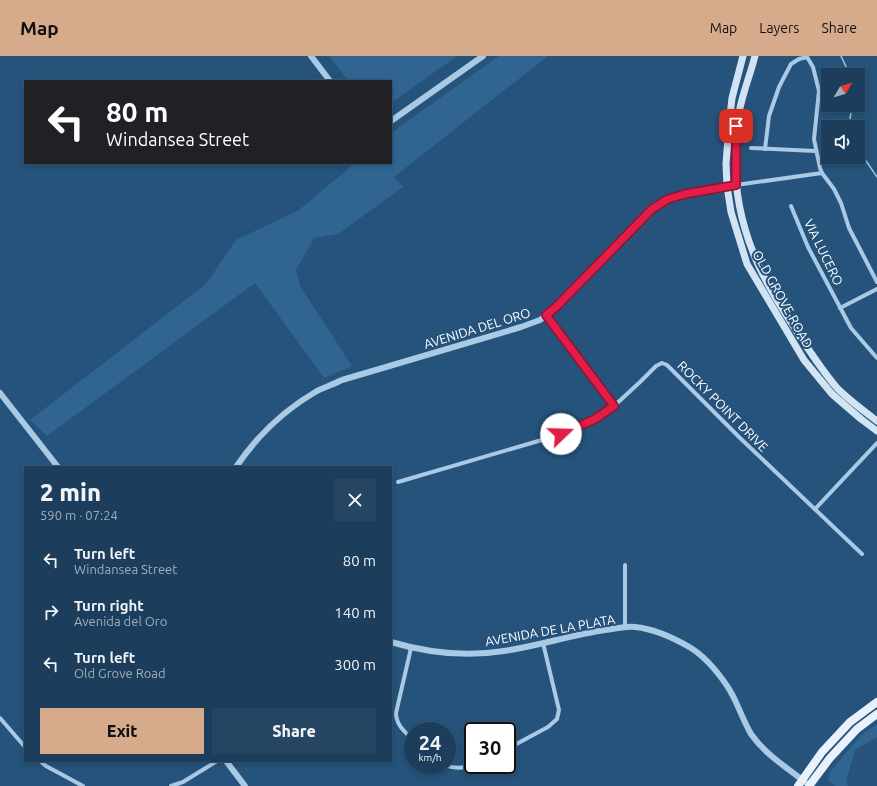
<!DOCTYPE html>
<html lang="en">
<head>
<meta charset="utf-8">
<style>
	:root { --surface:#1c3e5c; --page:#254562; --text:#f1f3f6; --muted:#a0aebb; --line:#3a5772; --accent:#d6ab8b }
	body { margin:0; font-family:Ubuntu,sans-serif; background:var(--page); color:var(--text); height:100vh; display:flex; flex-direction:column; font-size:15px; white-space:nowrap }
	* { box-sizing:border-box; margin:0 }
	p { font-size:13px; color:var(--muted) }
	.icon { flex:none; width:22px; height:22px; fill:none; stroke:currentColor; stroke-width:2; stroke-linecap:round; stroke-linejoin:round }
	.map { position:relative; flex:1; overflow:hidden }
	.side { position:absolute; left:24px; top:410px; width:368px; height:296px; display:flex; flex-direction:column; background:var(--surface); border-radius:0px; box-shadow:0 2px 6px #0003,0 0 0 1px var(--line) }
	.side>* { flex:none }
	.guide { position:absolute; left:24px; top:24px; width:368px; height:84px; border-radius:0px; box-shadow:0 2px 6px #0003,0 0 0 1px var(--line); background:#202124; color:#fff; overflow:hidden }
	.needle { width:26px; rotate:52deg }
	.tools { position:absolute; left:821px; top:12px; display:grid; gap:8px }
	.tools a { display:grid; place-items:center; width:44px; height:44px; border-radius:0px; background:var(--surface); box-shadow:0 2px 6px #0003,0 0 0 1px var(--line); font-size:20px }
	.speed { position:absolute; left:404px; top:666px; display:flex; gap:8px; font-size:20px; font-weight:700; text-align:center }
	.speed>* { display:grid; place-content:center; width:52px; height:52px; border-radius:50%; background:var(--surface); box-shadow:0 2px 6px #0003,0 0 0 1px var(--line); line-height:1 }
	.speed small { font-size:10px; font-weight:400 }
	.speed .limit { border:2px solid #111; border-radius:6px; background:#fff; color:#111 }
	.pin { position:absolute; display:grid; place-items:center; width:34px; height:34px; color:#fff; margin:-17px; border-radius:8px; box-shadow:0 2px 6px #0006 }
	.me { position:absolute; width:44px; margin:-22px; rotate:69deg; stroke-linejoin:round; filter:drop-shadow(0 0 3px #0008) }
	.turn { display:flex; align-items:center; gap:14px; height:84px; padding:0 16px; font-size:18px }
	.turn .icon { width:52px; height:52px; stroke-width:2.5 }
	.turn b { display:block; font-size:28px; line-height:34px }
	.round { display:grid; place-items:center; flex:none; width:42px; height:42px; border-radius:0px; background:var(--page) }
	.head { display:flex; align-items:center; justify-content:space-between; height:68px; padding:0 16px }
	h1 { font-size:24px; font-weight:800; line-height:30px }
	.primary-button { display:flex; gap:8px; margin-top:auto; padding:8px 16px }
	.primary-button a { flex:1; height:46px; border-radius:0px; background:var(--accent); color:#111; font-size:16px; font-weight:800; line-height:46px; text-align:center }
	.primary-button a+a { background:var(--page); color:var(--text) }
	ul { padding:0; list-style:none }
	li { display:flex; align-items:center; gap:12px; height:52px; padding:0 16px }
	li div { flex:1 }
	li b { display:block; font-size:15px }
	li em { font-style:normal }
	header { display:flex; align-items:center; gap:24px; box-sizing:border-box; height:56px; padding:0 20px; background:var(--accent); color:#111 }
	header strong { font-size:19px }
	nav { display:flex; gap:22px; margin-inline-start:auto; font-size:14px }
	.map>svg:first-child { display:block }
	.green { fill:#306592 }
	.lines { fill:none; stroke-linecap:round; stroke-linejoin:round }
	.stream { stroke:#9dc5e5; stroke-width:1.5 }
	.minor { stroke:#a9c9e4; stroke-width:4 }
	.tertiary { stroke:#a9c9e4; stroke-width:6 }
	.secondary { stroke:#d2e4f4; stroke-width:7 }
	.primary { stroke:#e9f2fc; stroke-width:8 }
	.route-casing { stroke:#92132f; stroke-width:10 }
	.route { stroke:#e11d48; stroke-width:7 }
	.labels { text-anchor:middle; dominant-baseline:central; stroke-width:4; stroke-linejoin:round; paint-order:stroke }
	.street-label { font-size:13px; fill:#fff; stroke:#25537b }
</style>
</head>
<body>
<header>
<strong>Map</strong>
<nav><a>Map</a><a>Layers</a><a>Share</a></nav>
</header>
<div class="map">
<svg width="877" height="730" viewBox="0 0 877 730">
	<rect width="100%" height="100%" fill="#25537b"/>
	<!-- green -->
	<g class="green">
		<polygon points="329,0 457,0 391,47 391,25 349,25"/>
		<polygon points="499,0 548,0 394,121 403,131 338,178 314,182 296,214 300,230 352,310 324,322 255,227 47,380 30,364 206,228 236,184 299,154 355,107 391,107 391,77"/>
		<polygon points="877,668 877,681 855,694 846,725 848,730 835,730 828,724 830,716 861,679"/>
	</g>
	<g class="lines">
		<!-- stream -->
		<g class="stream">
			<polyline points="841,0 850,19"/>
			<polyline points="849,71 852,49"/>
			<polyline points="858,93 877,121"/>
		</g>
		<!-- minor -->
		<g class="minor">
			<polyline points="751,92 815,95"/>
			<polyline points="765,93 769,60 779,31 791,8 799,3 807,1 813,11 819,35 814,83 820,112 822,117 834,133 841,147 849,172 877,226"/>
			<polyline points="736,129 822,117"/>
			<polyline points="791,150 808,191 851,272 877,302"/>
			<polyline points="840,252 877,233"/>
			<polyline points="546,259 614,350"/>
			<polyline points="398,426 552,381 582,369 595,363 614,350 640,326 656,310 662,307 667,309 739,381 862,498"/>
			<polyline points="815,453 877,387"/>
			<polyline points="625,509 625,571"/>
			<path d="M 411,592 L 396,657 C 396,669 405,676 413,684"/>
			<polyline points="0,662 25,691"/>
			<polyline points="507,693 548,671 557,663 559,654 543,587"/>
			<polyline points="40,705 46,710 83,730"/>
			<path d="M 444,709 C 454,713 466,712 476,709"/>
			<polyline points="171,730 183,726 217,705"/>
		</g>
		<!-- tertiary -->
		<g class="tertiary">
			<polyline points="311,0 330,25"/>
			<polyline points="391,65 483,0"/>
			<polyline points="0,337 58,411"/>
			<path d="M 236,411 C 257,380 284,354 317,335 C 325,331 334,328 342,324 L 521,271 L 540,264 L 556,251 L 652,153 L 667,143 L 685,138 L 736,129"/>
			<path d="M 391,586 C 428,597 466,601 504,595 C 538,590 571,579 605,574 C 615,573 625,570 635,571 C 656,573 674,582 691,592 C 707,602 724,623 733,640 C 739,652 744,666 751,678 C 765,698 786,711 805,726"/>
			<polyline points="226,705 245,730"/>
		</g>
		<!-- secondary -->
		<g class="secondary">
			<polyline points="743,0 732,42 729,69 726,108 727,130 731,156 747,208 804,304 832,338 861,363 877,375"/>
			<path d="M 755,0 C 749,24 739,45 737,70 C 732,112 737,156 753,196 C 762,221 777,245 792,268 C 806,290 820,312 837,332 C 849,344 864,355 877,365"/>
		</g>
		<!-- primary -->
		<g class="primary">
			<polyline points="798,730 822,696 850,666 877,646"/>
			<polyline points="809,730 830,702 857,673 877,658"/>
		</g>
	</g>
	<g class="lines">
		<!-- route casing -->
		<g class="route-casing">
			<polyline id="route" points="561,378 595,363 614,350 546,259 556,251 652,153 668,143 685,138 736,129 736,70"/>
		</g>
		<!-- route -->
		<use href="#route" class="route"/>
	</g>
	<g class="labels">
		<!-- street labels -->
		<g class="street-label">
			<text transform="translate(824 196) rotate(64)">VIA LUCERO</text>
			<text transform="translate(783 243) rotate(61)">OLD GROVE ROAD</text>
			<text transform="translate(477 272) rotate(-17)">AVENIDA DEL ORO</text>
			<text transform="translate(723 350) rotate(45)">ROCKY POINT DRIVE</text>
			<text transform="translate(550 574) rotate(-10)">AVENIDA DE LA PLATA</text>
		</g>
	</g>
</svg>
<div class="tools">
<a><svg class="needle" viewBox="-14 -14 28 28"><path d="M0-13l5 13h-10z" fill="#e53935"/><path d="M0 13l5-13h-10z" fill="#a0aebb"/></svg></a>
<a><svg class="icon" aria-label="sound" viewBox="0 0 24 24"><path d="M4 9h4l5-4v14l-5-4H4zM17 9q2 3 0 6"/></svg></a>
</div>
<div class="speed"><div>24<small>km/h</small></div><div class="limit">30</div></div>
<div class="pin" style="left:736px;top:70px;background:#d93025"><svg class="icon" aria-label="arrive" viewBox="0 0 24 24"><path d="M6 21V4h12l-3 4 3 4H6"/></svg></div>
<svg class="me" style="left:561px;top:378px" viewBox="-20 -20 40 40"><circle r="19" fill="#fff"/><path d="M0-13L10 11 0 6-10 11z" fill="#e11d48"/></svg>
<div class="guide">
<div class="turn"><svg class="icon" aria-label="left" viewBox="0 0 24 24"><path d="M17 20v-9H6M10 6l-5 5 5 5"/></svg><div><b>80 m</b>Windansea Street</div></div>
</div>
<section class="side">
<div class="head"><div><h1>2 min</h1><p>590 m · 07:24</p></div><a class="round"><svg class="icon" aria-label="close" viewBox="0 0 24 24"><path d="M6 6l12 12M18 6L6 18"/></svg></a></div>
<ul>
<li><svg class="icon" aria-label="left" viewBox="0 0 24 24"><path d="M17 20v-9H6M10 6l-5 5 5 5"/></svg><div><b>Turn left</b><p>Windansea Street</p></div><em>80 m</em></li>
<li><svg class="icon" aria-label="right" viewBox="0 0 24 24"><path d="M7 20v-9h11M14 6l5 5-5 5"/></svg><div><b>Turn right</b><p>Avenida del Oro</p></div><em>140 m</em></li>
<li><svg class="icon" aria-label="left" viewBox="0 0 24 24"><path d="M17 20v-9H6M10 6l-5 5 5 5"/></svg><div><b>Turn left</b><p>Old Grove Road</p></div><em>300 m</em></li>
</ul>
<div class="primary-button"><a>Exit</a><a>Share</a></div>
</section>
</div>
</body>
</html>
